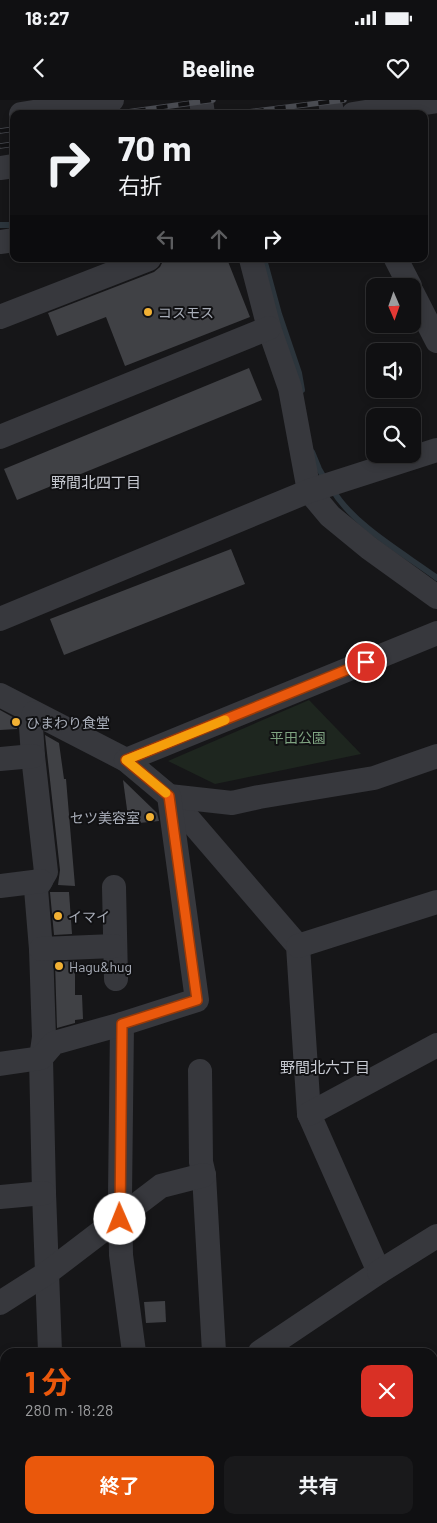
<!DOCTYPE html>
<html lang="ja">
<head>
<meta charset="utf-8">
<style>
	:root { --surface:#101012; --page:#19191b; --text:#f1f3f6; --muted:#9c9d9f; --line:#303032; --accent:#ea580c }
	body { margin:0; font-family:Barlow,"Noto Sans JP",sans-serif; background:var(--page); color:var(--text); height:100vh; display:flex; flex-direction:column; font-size:19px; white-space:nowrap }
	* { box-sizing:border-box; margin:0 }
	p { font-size:16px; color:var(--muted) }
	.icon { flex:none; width:28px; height:28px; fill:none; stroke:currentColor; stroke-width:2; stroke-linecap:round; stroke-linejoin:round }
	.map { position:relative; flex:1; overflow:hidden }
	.panel { position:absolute; left:0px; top:1248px; width:438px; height:176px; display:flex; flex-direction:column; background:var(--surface); border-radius:15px 15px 0 0; box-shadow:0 2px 8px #0003,0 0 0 1px var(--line) }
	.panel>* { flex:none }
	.hud { position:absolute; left:10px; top:10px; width:418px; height:152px; border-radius:10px; box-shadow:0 2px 8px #0003,0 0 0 1px var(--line); background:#101012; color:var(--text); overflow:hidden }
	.needle { width:32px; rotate:178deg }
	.fabs { position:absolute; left:366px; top:178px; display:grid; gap:10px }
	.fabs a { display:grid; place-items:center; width:55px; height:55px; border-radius:10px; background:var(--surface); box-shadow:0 2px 8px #0003,0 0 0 1px var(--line); font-size:25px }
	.pin { position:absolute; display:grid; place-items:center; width:42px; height:42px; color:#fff; margin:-21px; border:2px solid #fff; border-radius:50%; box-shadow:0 1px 5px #0007 }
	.me { position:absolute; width:55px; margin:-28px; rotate:359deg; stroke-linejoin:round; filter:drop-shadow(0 0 4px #0008) }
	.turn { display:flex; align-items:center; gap:18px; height:105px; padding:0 25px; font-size:22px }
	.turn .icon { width:65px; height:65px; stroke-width:2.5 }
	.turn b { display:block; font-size:35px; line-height:42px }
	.lanes { display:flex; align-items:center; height:48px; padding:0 25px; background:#0003; justify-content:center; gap:25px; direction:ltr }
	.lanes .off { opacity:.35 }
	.round { display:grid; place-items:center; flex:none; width:52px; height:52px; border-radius:10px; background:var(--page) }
	.head { display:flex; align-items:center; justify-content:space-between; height:85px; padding:0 25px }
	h1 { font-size:30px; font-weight:700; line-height:38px; color:var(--accent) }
	.primary-button { display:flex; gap:10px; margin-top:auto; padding:10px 25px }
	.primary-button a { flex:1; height:58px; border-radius:10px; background:var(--accent); color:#fff; font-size:20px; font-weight:700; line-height:58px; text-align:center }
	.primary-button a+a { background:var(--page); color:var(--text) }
	.status { display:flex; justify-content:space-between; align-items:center; height:35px; padding:0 25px; background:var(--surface); direction:ltr }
	.status svg { height:14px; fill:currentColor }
	header { display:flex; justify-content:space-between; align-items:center; height:65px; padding:0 25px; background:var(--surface); font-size:22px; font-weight:700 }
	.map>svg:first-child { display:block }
	.green { fill:#1e261f }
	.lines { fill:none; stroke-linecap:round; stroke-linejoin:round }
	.stream { stroke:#2c353c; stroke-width:6 }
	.building { fill:#404145 }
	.minor { stroke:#37383d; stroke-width:24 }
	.rail-casing { stroke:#4a4c52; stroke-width:5.5 }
	.rail { stroke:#111113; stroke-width:4; stroke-dasharray:11; stroke-linecap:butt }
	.route-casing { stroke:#983908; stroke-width:12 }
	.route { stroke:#ea580c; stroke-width:9 }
	.slow { stroke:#f59e0b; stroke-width:9 }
	.poi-dot { fill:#f2b134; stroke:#111113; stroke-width:2 }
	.labels { text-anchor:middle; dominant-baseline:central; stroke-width:4; stroke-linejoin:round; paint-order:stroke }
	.poi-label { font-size:14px; fill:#a8adb8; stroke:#111113; text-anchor:start }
	.park-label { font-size:14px; fill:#7fa381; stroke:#111113 }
	.neighbourhood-label { font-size:15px; fill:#c9ccd4; stroke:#111113 }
</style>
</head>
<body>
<div class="status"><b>18:27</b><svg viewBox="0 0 49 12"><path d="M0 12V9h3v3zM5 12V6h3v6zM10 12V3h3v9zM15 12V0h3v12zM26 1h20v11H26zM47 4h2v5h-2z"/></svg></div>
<header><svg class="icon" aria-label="back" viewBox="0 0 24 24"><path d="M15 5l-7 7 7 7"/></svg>Beeline<svg class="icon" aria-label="heart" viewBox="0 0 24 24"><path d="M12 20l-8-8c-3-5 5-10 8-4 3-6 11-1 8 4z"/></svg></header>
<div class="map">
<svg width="437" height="1423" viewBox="0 0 437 1423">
	<rect width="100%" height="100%" fill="#161618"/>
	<!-- green -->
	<polygon class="green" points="309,600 361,654 215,684 168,661"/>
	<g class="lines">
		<!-- stream -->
		<g class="stream">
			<polyline points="0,125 14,125"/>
			<polyline points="264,159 279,214 299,273 302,290"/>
			<polyline points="312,352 319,369 326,381"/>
			<path d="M 332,389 C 353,425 403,453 437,478"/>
		</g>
	</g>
	<!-- building -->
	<g class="building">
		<polygon points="167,159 227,159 250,217 125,266 106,217 57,236 48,213 154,172 160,167 163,161"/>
		<polygon points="249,268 262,300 17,400 4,369"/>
		<polygon points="231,449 245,484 64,555 50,519"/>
		<polygon points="0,610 18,620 17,629 0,630"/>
		<polygon points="45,635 59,643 64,679 66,679 75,786 58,785 60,770"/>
		<polygon points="123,680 157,713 159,721 129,724"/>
		<polygon points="50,792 69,792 72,834 54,835"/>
		<polygon points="75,861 75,895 82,895 83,919 75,920 75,923 57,928 55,862"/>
		<polygon points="165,1201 166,1222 146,1223 144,1202"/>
	</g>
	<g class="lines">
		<!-- minor -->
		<g class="minor">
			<polyline points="201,0 203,14"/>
			<polyline points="330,0 332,14"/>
			<polyline points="21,14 112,0"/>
			<polyline points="353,14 437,1"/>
			<polyline points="0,68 14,66"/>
			<polyline points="0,142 14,140"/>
			<polyline points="251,159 269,228 290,288 309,391 330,416 369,448 437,497"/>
			<polyline points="396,159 410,186"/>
			<polyline points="412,192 437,241"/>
			<polyline points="0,217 149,159"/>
			<polyline points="0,337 269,228"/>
			<polyline points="0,519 309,391 437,350"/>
			<polyline points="0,595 126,660 169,696 298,846 309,1014 379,1172 260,1252"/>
			<polyline points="34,613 31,627 33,656 46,772 36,789 41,849 44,937 41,958 44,1093 50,1252"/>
			<polyline points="0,659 33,656"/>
			<polyline points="126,660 437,533"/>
			<polyline points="169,696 232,703 259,697 374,678 437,656"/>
			<polyline points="0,786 41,781"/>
			<polyline points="114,787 116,879"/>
			<polyline points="298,846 437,802"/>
			<polyline points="41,849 114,846"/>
			<polyline points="122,924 120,1096 121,1155 134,1252"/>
			<polyline points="0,964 41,958 54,943 122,924 197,900 169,696"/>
			<polyline points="200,971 201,1062 204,1075 214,1252"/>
			<polyline points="309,1014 437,945"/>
			<polyline points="0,1097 44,1093"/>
			<polyline points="379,1172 437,1136"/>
			<polyline points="0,1203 47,1173 161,1086 204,1075"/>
			<polyline points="0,1274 5,1274"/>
			<polyline points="432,1293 437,1290"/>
			<polyline points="214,1419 216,1423"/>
			<polyline points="12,1423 18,1419"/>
			<polyline points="259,1423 265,1419"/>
		</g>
		<!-- rail casing -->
		<g class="rail-casing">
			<g id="rail">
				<polyline points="113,14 213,0"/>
				<polyline points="231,14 344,0"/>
				<polyline points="0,31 14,29"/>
				<polyline points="0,46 14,44"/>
			</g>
		</g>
		<!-- rail -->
		<use href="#rail" class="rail"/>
	</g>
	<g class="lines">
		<!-- route casing -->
		<g class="route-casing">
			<polyline id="route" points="120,1119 122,924 197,900 169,696 126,660 366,562"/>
		</g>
		<!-- route -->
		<use href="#route" class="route"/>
		<!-- slow -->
		<polyline class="slow" points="166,693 126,660 225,620"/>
	</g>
	<!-- markers -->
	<g class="poi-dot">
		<circle cx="148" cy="212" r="5"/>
		<circle cx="16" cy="622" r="5"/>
		<circle cx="150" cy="717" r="5"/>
		<circle cx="58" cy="816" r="5"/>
		<circle cx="59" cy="866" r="5"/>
	</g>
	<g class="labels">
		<!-- poi labels -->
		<g class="poi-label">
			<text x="158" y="212">コスモス</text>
			<text x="26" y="622">ひまわり食堂</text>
			<text x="140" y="717" text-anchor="end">セツ美容室</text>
			<text x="68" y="816">イマイ</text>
			<text x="69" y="866">Hagu&amp;hug</text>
		</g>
		<!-- park labels -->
		<g class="park-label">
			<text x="298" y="637">平田公園</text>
		</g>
		<!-- neighbourhood labels -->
		<g class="neighbourhood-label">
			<text x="96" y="382">野間北四丁目</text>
			<text x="325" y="967">野間北六丁目</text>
		</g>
	</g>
</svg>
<div class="fabs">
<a><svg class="needle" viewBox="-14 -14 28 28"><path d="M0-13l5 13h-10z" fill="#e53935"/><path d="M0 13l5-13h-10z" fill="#9c9d9f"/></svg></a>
<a><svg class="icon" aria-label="sound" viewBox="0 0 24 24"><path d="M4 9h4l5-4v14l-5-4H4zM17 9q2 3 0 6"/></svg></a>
<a><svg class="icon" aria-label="search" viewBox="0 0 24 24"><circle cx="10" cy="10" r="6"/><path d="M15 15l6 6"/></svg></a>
</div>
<div class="pin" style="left:366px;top:562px;background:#d93025"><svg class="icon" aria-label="arrive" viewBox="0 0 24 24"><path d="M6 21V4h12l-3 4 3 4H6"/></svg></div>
<svg class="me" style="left:120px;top:1119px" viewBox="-20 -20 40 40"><circle r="19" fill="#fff"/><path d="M0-13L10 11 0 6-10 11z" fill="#ea580c"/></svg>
<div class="hud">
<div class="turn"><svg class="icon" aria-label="right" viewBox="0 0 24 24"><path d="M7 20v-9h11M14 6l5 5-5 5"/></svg><div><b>70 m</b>右折</div></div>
<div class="lanes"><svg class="icon off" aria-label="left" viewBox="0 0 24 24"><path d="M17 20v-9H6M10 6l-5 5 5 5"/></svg><svg class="icon off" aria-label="ahead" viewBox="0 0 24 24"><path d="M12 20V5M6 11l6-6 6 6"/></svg><svg class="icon" aria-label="right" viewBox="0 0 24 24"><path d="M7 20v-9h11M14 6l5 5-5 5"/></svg></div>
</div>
<section class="panel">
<div class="head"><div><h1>1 分</h1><p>280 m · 18:28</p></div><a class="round" style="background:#d93025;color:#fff"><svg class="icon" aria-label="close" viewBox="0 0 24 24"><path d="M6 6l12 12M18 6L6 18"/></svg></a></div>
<div class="primary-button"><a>終了</a><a>共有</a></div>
</section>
</div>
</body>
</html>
